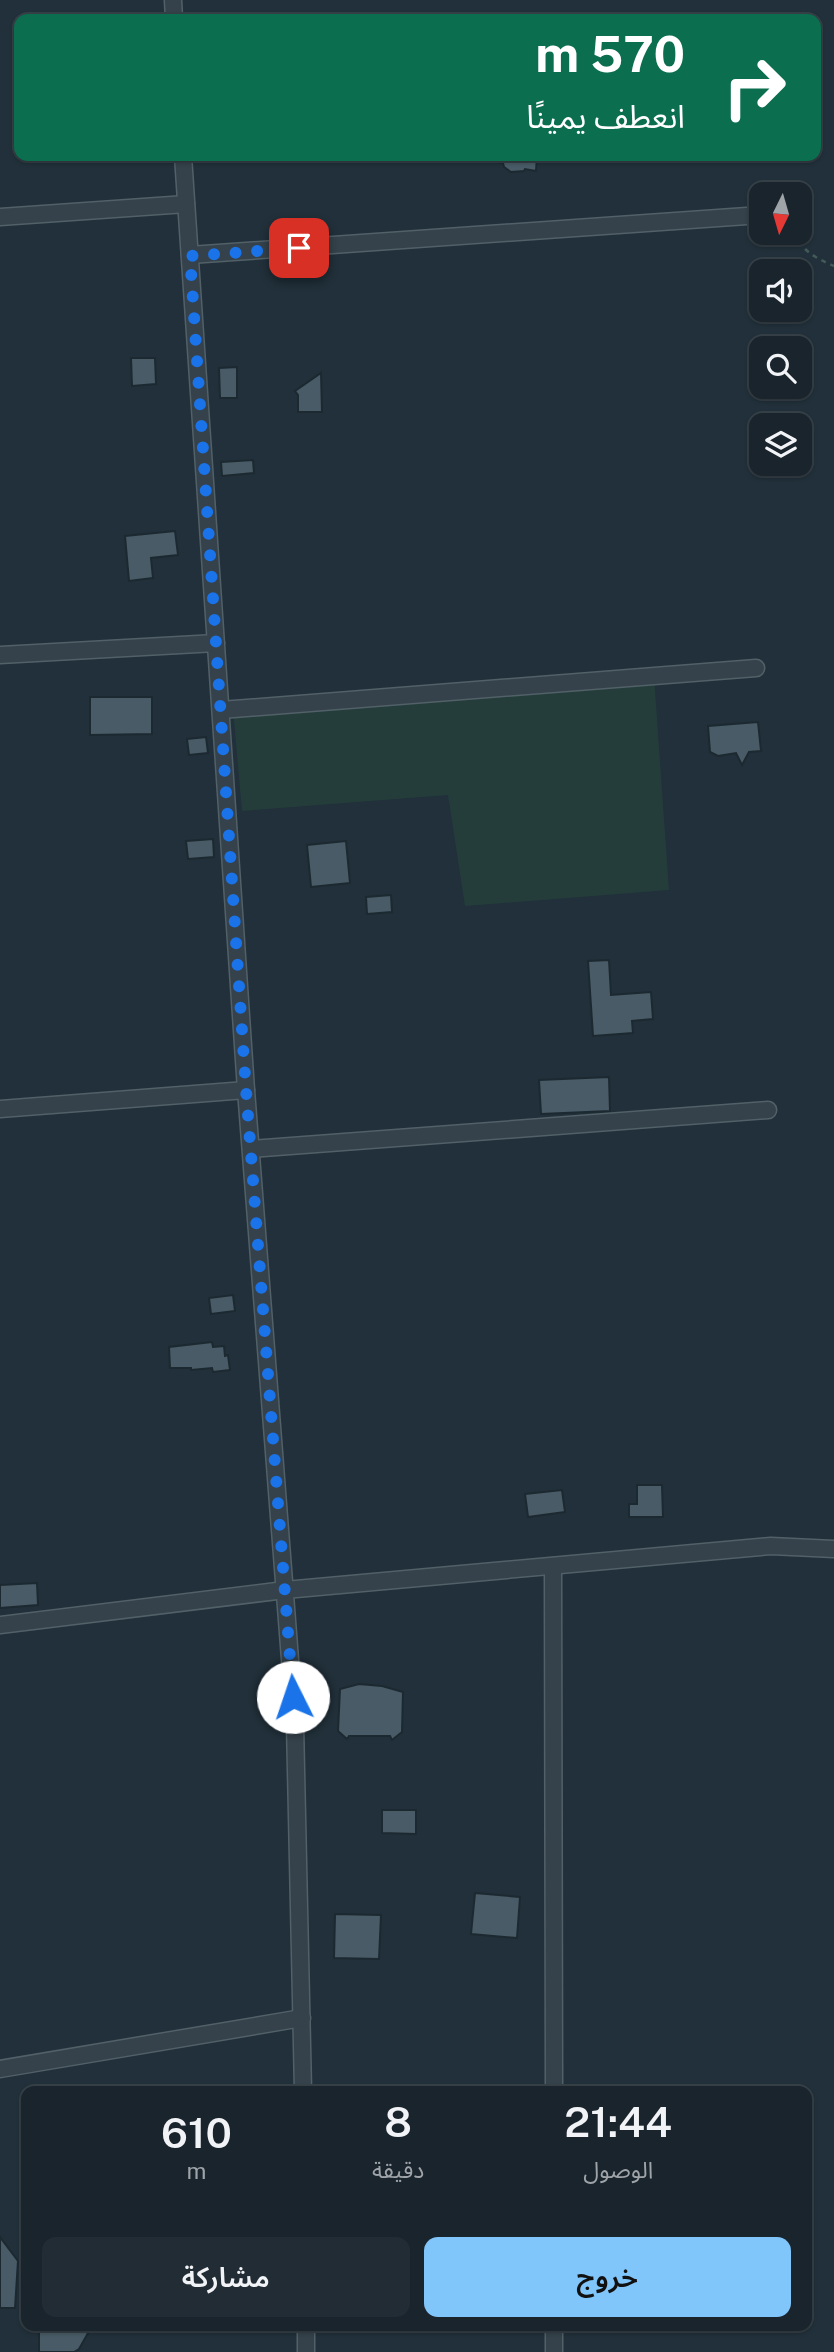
<!DOCTYPE html>
<html lang="ar">
<head>
<meta charset="utf-8">
<style>
	:root { --surface:#19242c; --page:#222c34; --text:#f1f3f6; --muted:#9fa4a9; --line:#374148; --accent:#80c6fb }
	body { margin:0; font-family:"Public Sans","Noto Sans Arabic",sans-serif; background:var(--page); color:var(--text); direction:rtl; height:100vh; display:flex; flex-direction:column; font-size:26px; white-space:nowrap }
	* { box-sizing:border-box; margin:0 }
	p { font-size:23px; color:var(--muted) }
	.icon { flex:none; width:38px; height:38px; fill:none; stroke:currentColor; stroke-width:2; stroke-linecap:round; stroke-linejoin:round }
	.map { position:relative; flex:1; overflow:hidden; direction:ltr }
	.panel { position:absolute; left:21px; top:2086px; width:791px; height:245px; display:flex; flex-direction:column; background:var(--surface); border-radius:14px; box-shadow:0 2px 5px #0004,0 0 0 2px var(--line); direction:rtl }
	.panel>* { flex:none }
	.top-card { position:absolute; left:14px; top:14px; width:807px; height:147px; border-radius:14px; box-shadow:0 2px 5px #0004,0 0 0 2px var(--line); direction:rtl; background:#0b6e4f; color:#fff; overflow:hidden }
	.needle { width:46px; rotate:185deg }
	.tools { position:absolute; left:749px; top:182px; display:grid; gap:14px }
	.tools a { display:grid; place-items:center; width:63px; height:63px; border-radius:14px; background:var(--surface); box-shadow:0 2px 5px #0004,0 0 0 2px var(--line); font-size:35px }
	.pin { position:absolute; display:grid; place-items:center; width:60px; height:60px; color:#fff; margin:-30px; border-radius:14px; box-shadow:0 4px 10px #0006 }
	.me { position:absolute; width:77px; margin:-38px; rotate:356deg; stroke-linejoin:round; filter:drop-shadow(0 0 5px #0008) }
	.turn { display:flex; align-items:center; gap:24px; height:147px; padding:0 21px; font-size:32px }
	.turn .icon { width:91px; height:91px; stroke-width:2.5 }
	.turn b { display:block; font-size:49px; line-height:60px }
	.eta { display:flex; justify-content:space-evenly; align-items:center; height:119px; text-align:center }
	.eta b { font-size:42px; font-weight:600; line-height:49px }
	.action { display:flex; gap:14px; margin-top:auto; padding:14px 21px }
	.action a { flex:1; height:80px; border-radius:14px; background:var(--accent); color:#111; font-size:28px; font-weight:600; line-height:80px; text-align:center }
	.action a+a { background:var(--page); color:var(--text) }
	.map>svg:first-child { display:block }
	.green { fill:#243d3b }
	.building { fill:#495b66; stroke:#1c2931; stroke-width:2 }
	.lines { fill:none; stroke-linecap:round; stroke-linejoin:round }
	.minor-casing { stroke:#526068; stroke-width:19 }
	.path { stroke:#425a58; stroke-width:2.5; stroke-dasharray:5 5; stroke-linecap:butt }
	.minor { stroke:#35424b; stroke-width:16 }
	.route { stroke:#1a73e8; stroke-width:12; stroke-dasharray:0 21.6 }
</style>
</head>
<body>
<div class="map">
<svg width="834" height="2352" viewBox="0 0 834 2352">
	<rect width="100%" height="100%" fill="#21303a"/>
	<!-- green -->
	<polygon class="green" points="654,676 669,890 465,906 448,795 242,811 233,709"/>
	<!-- building -->
	<g class="building">
		<polygon points="493,156 537,156 536,171 525,169 524,171 511,172 504,167 503,163 492,161"/>
		<polygon points="131,358 155,358 156,384 132,386"/>
		<polygon points="237,367 237,398 220,398 219,368"/>
		<polygon points="321,373 322,412 298,412 298,395 295,391"/>
		<polygon points="253,460 254,473 222,476 221,462"/>
		<polygon points="175,531 178,555 151,558 153,578 129,581 125,536"/>
		<polygon points="90,697 152,697 152,734 90,735"/>
		<polygon points="758,722 761,751 749,752 742,765 736,753 718,756 710,752 708,726"/>
		<polygon points="206,737 208,753 189,755 187,739"/>
		<polygon points="213,839 214,857 188,859 186,841"/>
		<polygon points="346,841 350,883 311,887 307,845"/>
		<polygon points="391,895 392,912 367,914 366,897"/>
		<polygon points="609,960 611,995 651,992 653,1019 632,1021 633,1033 593,1036 588,961"/>
		<polygon points="609,1077 610,1111 541,1114 539,1080"/>
		<polygon points="233,1295 235,1311 211,1314 209,1298"/>
		<polygon points="212,1342 213,1347 224,1346 225,1356 228,1355 230,1370 213,1372 212,1368 191,1370 191,1368 170,1368 169,1347"/>
		<polygon points="637,1485 662,1485 663,1517 629,1517 629,1504 637,1504"/>
		<polygon points="562,1490 565,1512 528,1517 525,1494"/>
		<polygon points="37,1583 38,1605 0,1608 0,1585"/>
		<polygon points="359,1684 382,1686 403,1692 402,1732 392,1740 390,1736 349,1736 347,1739 338,1731 340,1689"/>
		<polygon points="382,1810 416,1810 416,1834 382,1833"/>
		<polygon points="475,1893 520,1897 517,1938 471,1934"/>
		<polygon points="335,1914 381,1915 379,1959 334,1958"/>
		<polygon points="0,2237 18,2261 15,2308 0,2308"/>
		<polygon points="53,2326 92,2326 79,2349 74,2352 39,2352 39,2330 49,2330"/>
	</g>
	<g class="lines">
		<!-- minor casing -->
		<g class="minor-casing">
			<g id="minor">
				<polyline points="173,0 174,19"/>
				<polyline points="183,156 246,1090 295,1724 303,2091"/>
				<polyline points="0,217 186,204"/>
				<polyline points="190,255 761,215"/>
				<polyline points="0,655 216,643"/>
				<polyline points="221,710 756,668"/>
				<polyline points="0,1109 246,1090"/>
				<polyline points="251,1149 768,1110"/>
				<polyline points="553,1566 554,2091"/>
				<polyline points="0,1625 285,1590 771,1546 834,1549"/>
				<polyline points="0,2069 302,2018"/>
				<polyline points="306,2326 306,2352"/>
				<polyline points="554,2326 554,2352"/>
			</g>
		</g>
		<!-- path -->
		<path class="path" d="M 793,233 C 803,251 815,258 834,266"/>
		<!-- minor -->
		<use href="#minor" class="minor"/>
	</g>
	<g class="lines">
		<!-- route -->
		<polyline class="route" points="293,1697 246,1090 190,256 299,248"/>
	</g>
</svg>
<div class="tools">
<a><svg class="needle" viewBox="-14 -14 28 28"><path d="M0-13l5 13h-10z" fill="#e53935"/><path d="M0 13l5-13h-10z" fill="#9fa4a9"/></svg></a>
<a><svg class="icon" aria-label="sound" viewBox="0 0 24 24"><path d="M4 9h4l5-4v14l-5-4H4zM17 9q2 3 0 6"/></svg></a>
<a><svg class="icon" aria-label="search" viewBox="0 0 24 24"><circle cx="10" cy="10" r="6"/><path d="M15 15l6 6"/></svg></a>
<a><svg class="icon" aria-label="layers" viewBox="0 0 24 24"><path d="M12 4l9 5-9 5-9-5zM3 14l9 5 9-5"/></svg></a>
</div>
<div class="pin" style="left:299px;top:248px;background:#d93025"><svg class="icon" aria-label="arrive" viewBox="0 0 24 24"><path d="M6 21V4h12l-3 4 3 4H6"/></svg></div>
<svg class="me" style="left:293px;top:1697px" viewBox="-20 -20 40 40"><circle r="19" fill="#fff"/><path d="M0-13L10 11 0 6-10 11z" fill="#1a73e8"/></svg>
<div class="top-card">
<div class="turn"><svg class="icon" aria-label="right" viewBox="0 0 24 24"><path d="M7 20v-9h11M14 6l5 5-5 5"/></svg><div><b>570 m</b>انعطف يمينًا</div></div>
</div>
<section class="panel">
<div class="eta">
<div><b>21:44</b><p>الوصول</p></div>
<div><b>8</b><p>دقيقة</p></div>
<div><b>610</b><p>m</p></div>
</div>
<div class="action"><a>خروج</a><a>مشاركة</a></div>
</section>
</div>
</body>
</html>
